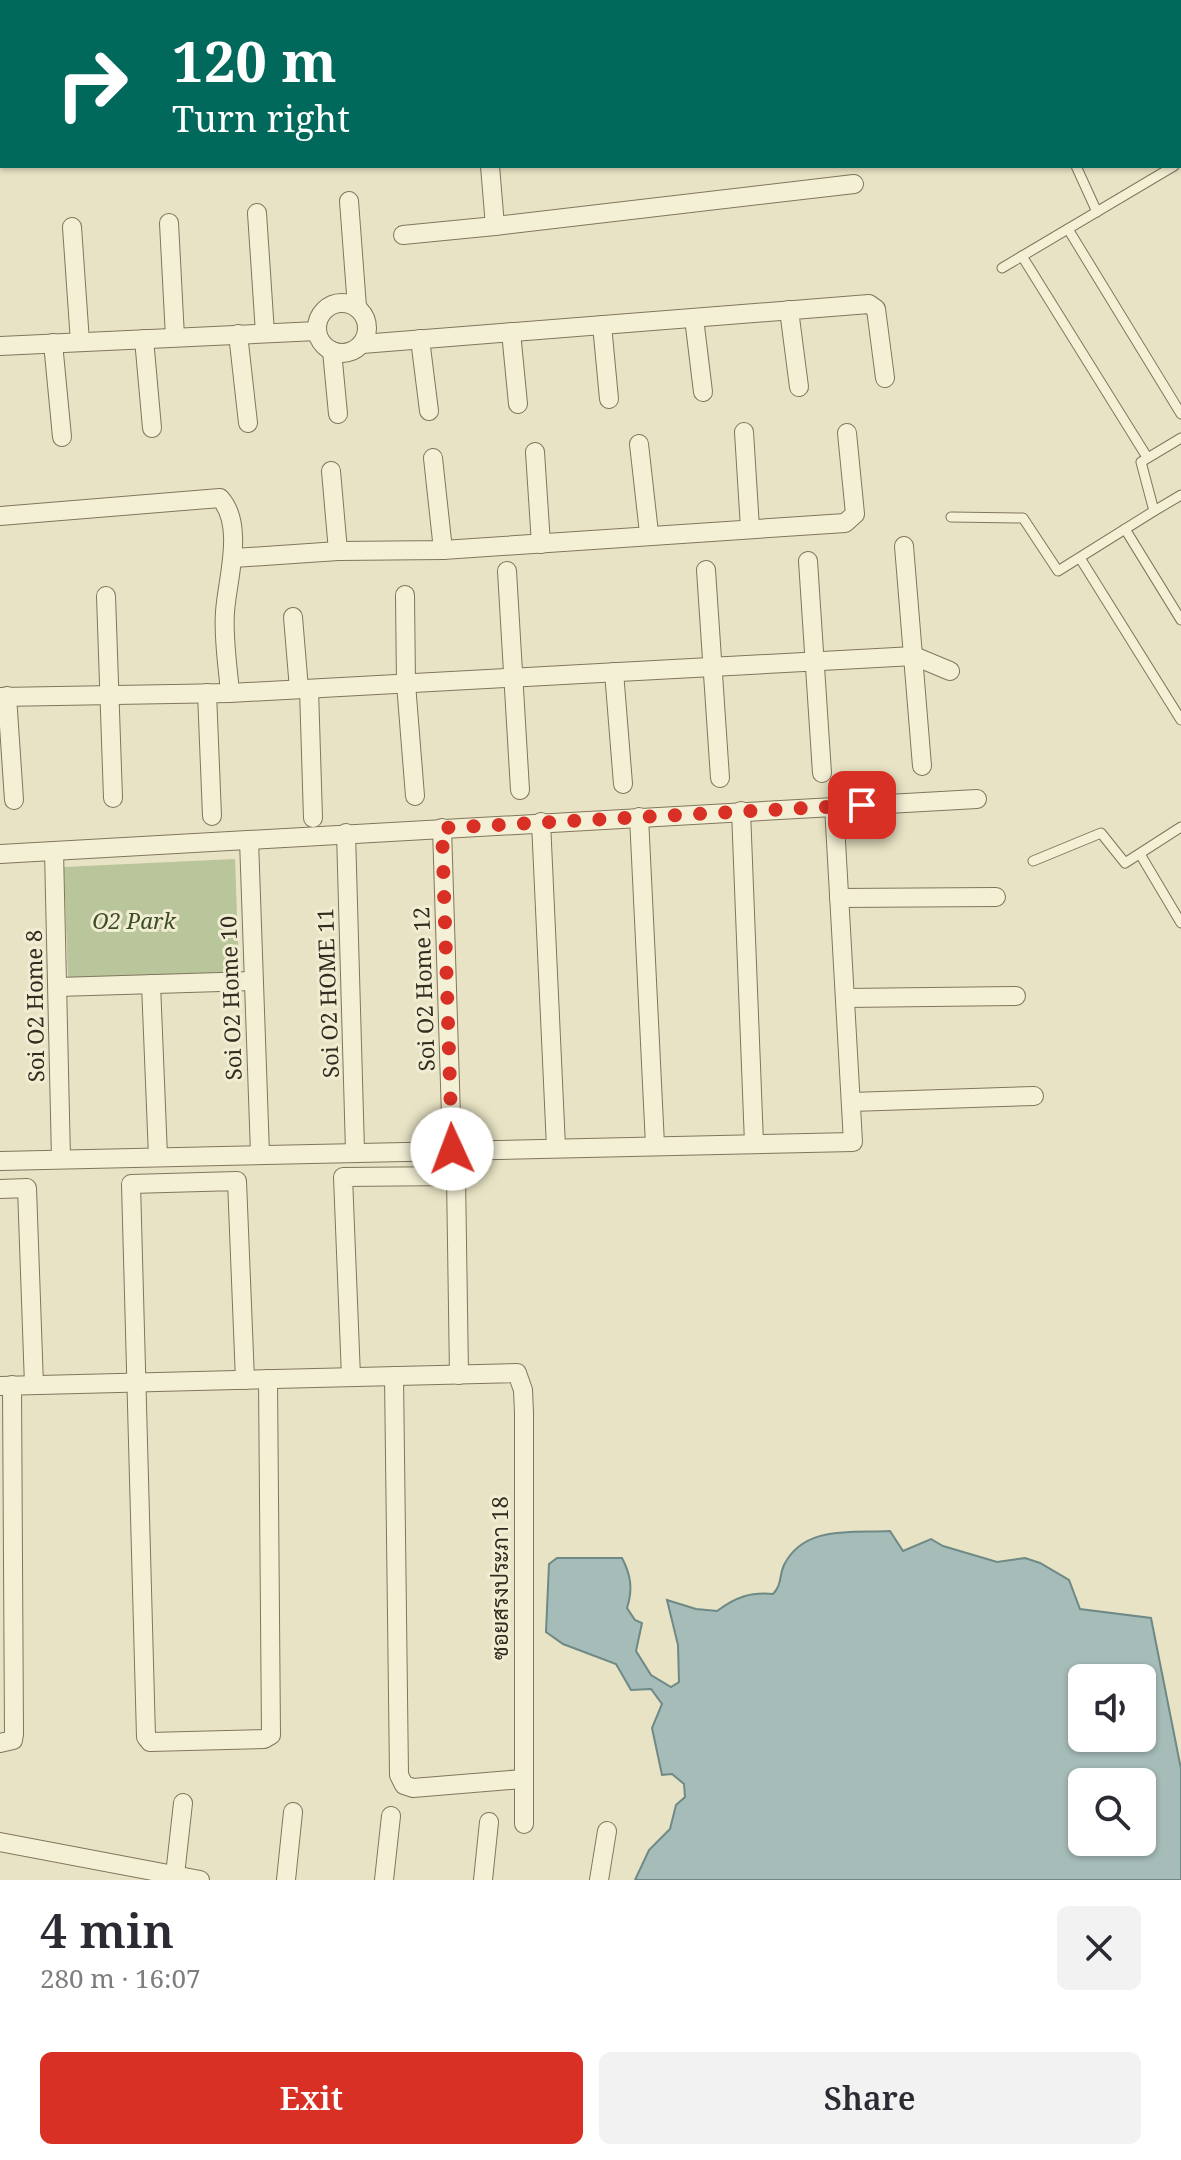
<!DOCTYPE html>
<html lang="en">
<head>
<meta charset="utf-8">
<style>
	:root { --surface:#fff; --page:#f2f2f3; --text:#2b2b33; --muted:#7c7c81; --accent:#d93025 }
	body { margin:0; font-family:"Noto Serif",Sarabun,serif; background:var(--page); color:var(--text); height:100vh; display:flex; flex-direction:column; font-size:30px; white-space:nowrap }
	* { box-sizing:border-box; margin:0 }
	p { font-size:26px; color:var(--muted) }
	.icon { flex:none; width:44px; height:44px; fill:none; stroke:currentColor; stroke-width:2; stroke-linecap:round; stroke-linejoin:round }
	.map { position:relative; height:1880px; overflow:hidden }
	.panel { display:flex; flex-direction:column; background:var(--surface); flex:1 }
	.panel>* { flex:none }
	.banner { position:absolute; left:0px; top:0px; width:1182px; height:168px; box-shadow:0 2px 6px #0004; background:#00695c; color:#fff; overflow:hidden }
	.controls { position:absolute; left:1068px; top:1664px; display:grid; gap:16px }
	.controls a { display:grid; place-items:center; width:88px; height:88px; border-radius:12px; background:var(--surface); box-shadow:0 2px 6px #0004; font-size:40px }
	.pin { position:absolute; display:grid; place-items:center; width:68px; height:68px; color:#fff; margin:-34px; border-radius:16px; box-shadow:0 4px 12px #0006 }
	.me { position:absolute; width:88px; margin:-44px; rotate:358deg; stroke-linejoin:round; filter:drop-shadow(0 0 6px #0008) }
	.turn { display:flex; align-items:center; gap:28px; height:168px; padding:0 40px; font-size:36px }
	.turn .icon { width:104px; height:104px; stroke-width:2.5 }
	.turn b { display:block; font-size:56px; line-height:68px }
	.round { display:grid; place-items:center; flex:none; width:84px; height:84px; border-radius:12px; background:var(--page) }
	.head { display:flex; align-items:center; justify-content:space-between; height:136px; padding:0 40px }
	h1 { font-size:48px; font-weight:600; line-height:60px }
	.primary-button { display:flex; gap:16px; margin-top:auto; padding:16px 40px }
	.primary-button a { flex:1; height:92px; border-radius:12px; background:var(--accent); color:#fff; font-size:32px; font-weight:600; line-height:92px; text-align:center }
	.primary-button a+a { background:var(--page); color:var(--text) }
	.map>svg:first-child { display:block }
	.green { fill:#b9c59a }
	.water { fill:#a6bcb9; stroke:#6e8986; stroke-width:2; fill-rule:evenodd }
	.lines { fill:none; stroke-linecap:round; stroke-linejoin:round }
	.service-casing { stroke:#80765d; stroke-width:11 }
	.minor-casing { stroke:#80765d; stroke-width:20 }
	.service { stroke:#f4f0d6; stroke-width:9 }
	.minor { stroke:#f4f0d6; stroke-width:18 }
	.route { stroke:#d93025; stroke-width:14; stroke-dasharray:0 25.2 }
	.labels { text-anchor:middle; dominant-baseline:central; stroke-width:6; stroke-linejoin:round; paint-order:stroke }
	.park-label { font-size:22px; font-style:italic; fill:#3d4c28; stroke:#f0edd3 }
	.street-label { font-size:22px; fill:#322b1f; stroke:#f0edd3 }
</style>
</head>
<body>
<div class="map">
<svg width="1181" height="1880" viewBox="0 0 1181 1880">
	<rect width="100%" height="100%" fill="#e8e3c4"/>
	<!-- green -->
	<polygon class="green" points="235,859 239,972 68,978 64,867"/>
	<!-- water -->
	<path class="water" d="M 890,1531 L 903,1551 L 931,1539 L 943,1546 L 997,1562 L 1025,1558 L 1040,1563 L 1069,1580 L 1080,1609 L 1151,1618 L 1181,1769 L 1181,1880 L 635,1880 L 649,1850 L 670,1829 L 676,1805 L 685,1797 L 684,1784 L 672,1774 L 662,1775 L 652,1728 L 662,1704 L 651,1689 L 631,1690 L 616,1664 L 563,1644 L 546,1632 L 549,1564 L 557,1558 L 622,1558 C 631,1575 633,1589 627,1608 L 635,1620 L 642,1623 L 636,1651 L 651,1675 L 671,1687 L 679,1682 L 678,1645 L 667,1600 L 696,1609 L 717,1611 C 736,1597 750,1592 773,1594 C 782,1585 779,1576 784,1565 C 804,1525 852,1533 890,1531 ZM 1082,1678 L 1142,1678 L 1142,1738 L 1082,1738 ZM 1082,1782 L 1142,1782 L 1142,1842 L 1082,1842 Z"/>
	<g class="lines">
		<!-- service casing -->
		<g class="service-casing">
			<g id="service">
				<polyline points="989,0 990,2"/>
				<polyline points="1050,0 1051,2"/>
				<polyline points="1168,0 1169,2"/>
				<polyline points="1180,58 1181,63"/>
				<polyline points="1180,108 1181,108"/>
				<polyline points="1180,162 1181,162"/>
				<polyline points="1076,166 1097,212"/>
				<polyline points="1068,229 1181,414"/>
				<polyline points="1022,256 1147,457"/>
				<polyline points="1002,268 1174,166"/>
				<polyline points="1154,511 1181,495"/>
				<polyline points="951,517 1023,518 1058,571 1154,511 1141,462 1181,438"/>
				<polyline points="1125,529 1181,620"/>
				<polyline points="1080,558 1181,720"/>
				<polyline points="1140,854 1181,923"/>
				<polyline points="1033,861 1101,833 1125,863 1181,827"/>
			</g>
		</g>
		<!-- minor casing -->
		<g class="minor-casing">
			<g id="minor">
				<polyline points="67,0 67,2"/>
				<polyline points="175,0 175,2"/>
				<polyline points="275,2 275,0"/>
				<polyline points="0,152 2,152"/>
				<polyline points="490,166 495,226 854,184"/>
				<polyline points="349,201 357,307"/>
				<polyline points="257,213 265,333"/>
				<polyline points="169,223 175,337"/>
				<polyline points="72,227 80,342"/>
				<polyline points="403,235 495,226"/>
				<circle cx="342" cy="328" r="25"/>
				<polyline points="789,310 799,387"/>
				<polyline points="694,318 703,392"/>
				<polyline points="602,325 609,399"/>
				<polyline points="511,332 518,404"/>
				<polyline points="238,334 248,423"/>
				<polyline points="144,339 152,428"/>
				<polyline points="420,339 429,411"/>
				<polyline points="53,343 62,437"/>
				<polyline points="362,344 869,304 876,309 885,378"/>
				<polyline points="0,346 317,331"/>
				<polyline points="332,351 338,414"/>
				<polyline points="744,432 750,528"/>
				<polyline points="639,444 649,533"/>
				<polyline points="535,452 541,544"/>
				<polyline points="433,458 443,550"/>
				<polyline points="331,471 338,551"/>
				<path d="M 0,516 L 220,498 C 245,525 227,580 225,612 C 223,639 228,667 230,693"/>
				<polyline points="904,546 922,766"/>
				<polyline points="234,558 338,551 443,550 845,523 855,514 847,433"/>
				<polyline points="808,561 822,773"/>
				<polyline points="706,570 720,778"/>
				<polyline points="507,571 520,790"/>
				<polyline points="405,595 406,684 415,796"/>
				<polyline points="106,596 113,798"/>
				<polyline points="293,617 299,689"/>
				<polyline points="614,672 623,784"/>
				<polyline points="309,689 313,818"/>
				<polyline points="207,693 212,816"/>
				<polyline points="7,696 14,800"/>
				<polyline points="0,697 230,693 914,656 950,671"/>
				<polyline points="741,811 754,1143"/>
				<polyline points="639,817 655,1145"/>
				<polyline points="541,822 556,1147"/>
				<polyline points="442,828 452,1149"/>
				<polyline points="346,833 355,1151"/>
				<polyline points="249,840 260,1154"/>
				<polyline points="54,851 61,1159"/>
				<polyline points="0,854 977,799"/>
				<polyline points="839,898 996,897"/>
				<polyline points="151,984 158,1156"/>
				<polyline points="58,987 253,981"/>
				<polyline points="845,998 1016,996"/>
				<polyline points="851,1102 1034,1096"/>
				<polyline points="0,1161 853,1142 834,806"/>
				<polyline points="0,1189 27,1188 34,1385"/>
				<polyline points="394,1376 399,1775 404,1785 413,1788 522,1779"/>
				<polyline points="351,1377 343,1177 456,1176 459,1375"/>
				<polyline points="245,1380 237,1181 131,1184 146,1737 150,1742 264,1739 271,1735 268,1379"/>
				<polyline points="0,1386 517,1373 523,1390 524,1413 524,1824"/>
				<polyline points="0,1743 13,1740 14,1734 12,1385"/>
				<polyline points="0,1842 200,1880"/>
				<polyline points="175,1875 183,1803"/>
				<polyline points="286,1880 293,1812"/>
				<polyline points="384,1880 391,1816"/>
				<polyline points="483,1880 489,1822"/>
				<polyline points="599,1880 607,1831"/>
			</g>
		</g>
		<!-- service -->
		<use href="#service" class="service"/>
		<!-- minor -->
		<use href="#minor" class="minor"/>
	</g>
	<g class="lines">
		<!-- route -->
		<polyline class="route" points="452,1149 442,828 862,805"/>
	</g>
	<g class="labels">
		<!-- park labels -->
		<g class="park-label">
			<text x="134" y="920">O2 Park</text>
		</g>
		<!-- street labels -->
		<g class="street-label">
			<text transform="translate(423 989) rotate(-92)">Soi O2 Home 12</text>
			<text transform="translate(327 993) rotate(-92)">Soi O2 HOME 11</text>
			<text transform="translate(230 998) rotate(-92)">Soi O2 Home 10</text>
			<text transform="translate(34 1006) rotate(-91)">Soi O2 Home 8</text>
			<text transform="translate(499 1578) rotate(-90)">ซอยสรงประภา 18</text>
		</g>
	</g>
</svg>
<div class="controls">
<a><svg class="icon" aria-label="sound" viewBox="0 0 24 24"><path d="M4 9h4l5-4v14l-5-4H4zM17 9q2 3 0 6"/></svg></a>
<a><svg class="icon" aria-label="search" viewBox="0 0 24 24"><circle cx="10" cy="10" r="6"/><path d="M15 15l6 6"/></svg></a>
</div>
<div class="pin" style="left:862px;top:805px;background:#d93025"><svg class="icon" aria-label="arrive" viewBox="0 0 24 24"><path d="M6 21V4h12l-3 4 3 4H6"/></svg></div>
<svg class="me" style="left:452px;top:1149px" viewBox="-20 -20 40 40"><circle r="19" fill="#fff"/><path d="M0-13L10 11 0 6-10 11z" fill="#d93025"/></svg>
<div class="banner">
<div class="turn"><svg class="icon" aria-label="right" viewBox="0 0 24 24"><path d="M7 20v-9h11M14 6l5 5-5 5"/></svg><div><b>120 m</b>Turn right</div></div>
</div>
</div>
<section class="panel">
<div class="head"><div><h1>4 min</h1><p>280 m · 16:07</p></div><a class="round"><svg class="icon" aria-label="close" viewBox="0 0 24 24"><path d="M6 6l12 12M18 6L6 18"/></svg></a></div>
<div class="primary-button"><a>Exit</a><a>Share</a></div>
</section>
</body>
</html>
